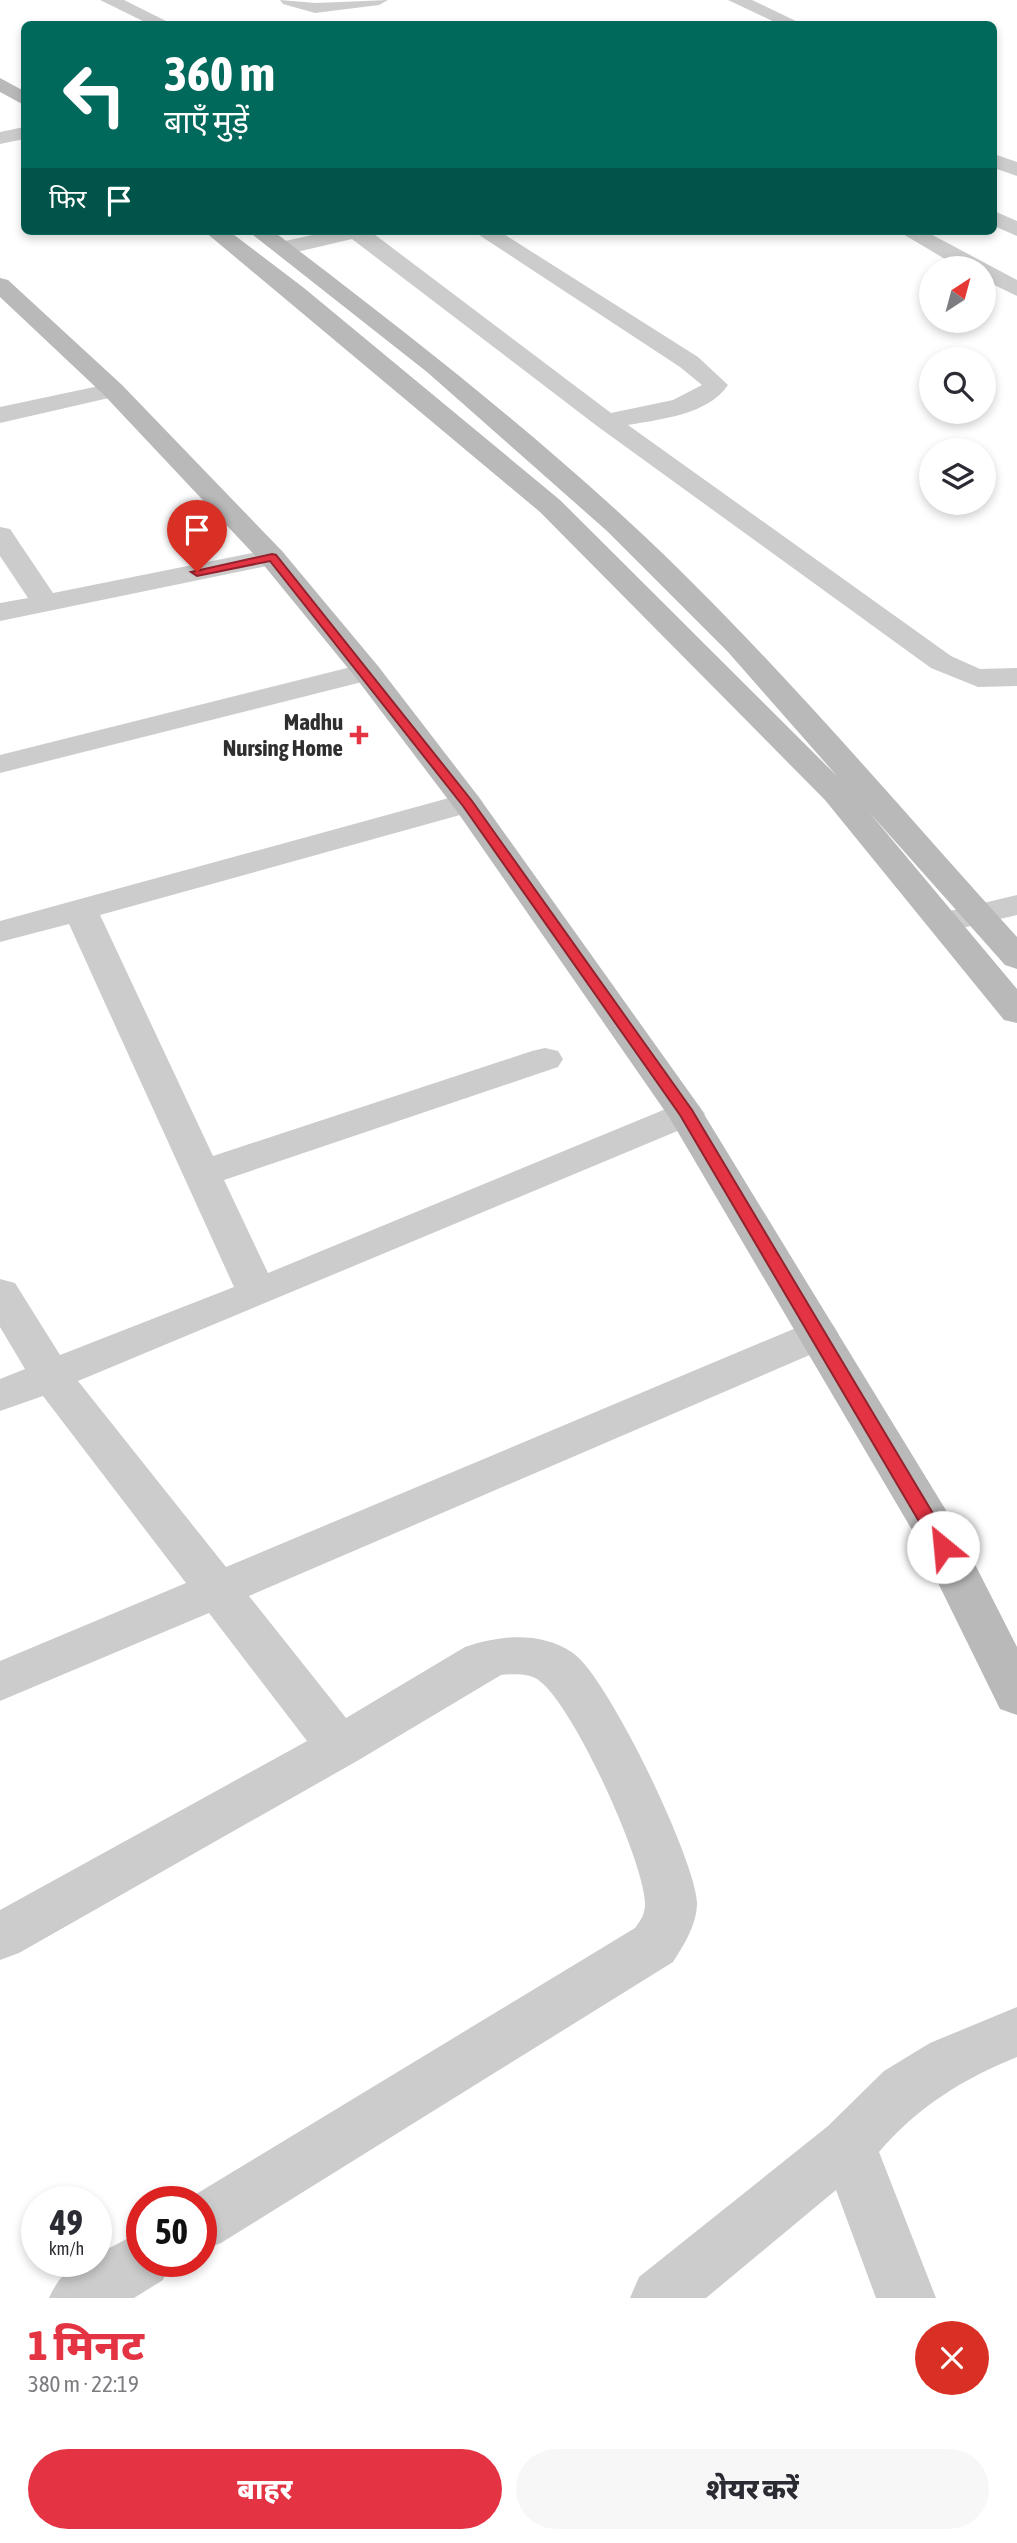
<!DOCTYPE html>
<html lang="hi">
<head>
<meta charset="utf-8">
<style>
	:root { --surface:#fff; --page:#f7f7f7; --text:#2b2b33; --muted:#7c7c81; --accent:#e43444 }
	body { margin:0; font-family:"Asap Condensed","Noto Sans Devanagari",sans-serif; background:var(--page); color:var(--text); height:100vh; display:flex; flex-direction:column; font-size:26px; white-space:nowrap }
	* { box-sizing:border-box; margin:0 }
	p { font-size:23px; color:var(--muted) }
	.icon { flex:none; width:38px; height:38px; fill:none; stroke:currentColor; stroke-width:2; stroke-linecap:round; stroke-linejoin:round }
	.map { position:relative; height:2298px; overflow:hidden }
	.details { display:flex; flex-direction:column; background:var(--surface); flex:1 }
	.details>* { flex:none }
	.hud { position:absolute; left:21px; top:21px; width:976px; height:214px; border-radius:10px; box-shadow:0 4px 10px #0003; background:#00695c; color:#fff; overflow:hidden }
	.needle { width:46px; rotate:36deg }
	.buttons { position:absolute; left:919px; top:256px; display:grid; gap:14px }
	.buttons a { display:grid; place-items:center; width:77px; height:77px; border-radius:50%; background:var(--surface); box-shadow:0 4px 10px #0003; font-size:35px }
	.speed { position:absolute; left:21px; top:2186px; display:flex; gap:14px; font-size:35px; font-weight:700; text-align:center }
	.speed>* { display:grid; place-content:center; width:91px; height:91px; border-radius:50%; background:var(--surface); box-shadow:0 4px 10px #0003; line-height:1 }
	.speed small { font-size:18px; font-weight:400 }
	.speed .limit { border:10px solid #d22; background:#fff; color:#111 }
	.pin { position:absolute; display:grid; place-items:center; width:60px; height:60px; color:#fff; margin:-72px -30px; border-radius:50% 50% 50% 0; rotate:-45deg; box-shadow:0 0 7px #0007 }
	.pin .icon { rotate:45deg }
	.me { position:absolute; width:77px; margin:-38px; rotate:332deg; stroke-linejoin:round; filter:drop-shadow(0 0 5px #0008) }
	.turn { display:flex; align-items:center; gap:24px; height:147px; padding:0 28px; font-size:32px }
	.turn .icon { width:91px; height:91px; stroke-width:2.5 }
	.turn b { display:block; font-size:49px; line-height:60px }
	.then { display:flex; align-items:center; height:66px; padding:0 28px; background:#0003; gap:14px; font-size:26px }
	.round { display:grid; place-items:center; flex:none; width:74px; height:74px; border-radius:37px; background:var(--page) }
	.head { display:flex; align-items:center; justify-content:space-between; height:119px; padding:0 28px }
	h1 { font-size:42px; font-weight:800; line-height:52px; color:var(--accent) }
	.action { display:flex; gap:14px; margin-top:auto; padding:14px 28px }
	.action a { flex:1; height:80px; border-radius:42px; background:var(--accent); color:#fff; font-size:28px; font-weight:800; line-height:80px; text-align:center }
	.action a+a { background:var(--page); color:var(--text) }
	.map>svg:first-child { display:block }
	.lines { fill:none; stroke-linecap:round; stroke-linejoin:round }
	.street { fill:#ccc; fill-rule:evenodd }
	.secondary { fill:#b9b9b9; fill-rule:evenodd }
	.route { fill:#e43444; stroke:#94222c; stroke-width:2 }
	.poi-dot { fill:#e43444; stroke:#fff; stroke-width:2.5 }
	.labels { text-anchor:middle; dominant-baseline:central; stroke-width:7; stroke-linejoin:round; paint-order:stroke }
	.poi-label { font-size:23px; font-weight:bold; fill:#2f2f2f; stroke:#fff; text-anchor:end }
</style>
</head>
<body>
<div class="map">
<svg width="1017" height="2298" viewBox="0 0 1017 2298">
	<rect width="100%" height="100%" fill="#fff"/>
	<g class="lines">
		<!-- street -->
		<g class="street">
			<polygon points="100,0 124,0 172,24 149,24"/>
			<polygon points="280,0 316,3 388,0 379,5 315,13 283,4"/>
			<polygon points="728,0 752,0 802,24 779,24"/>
			<polygon points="24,127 24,139 0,144 0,132"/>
			<polygon points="994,154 1017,162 1017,176 994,168"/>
			<polygon points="994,211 1017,221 1017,236 994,226"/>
			<path d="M 330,231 L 370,231 L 611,413 L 673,400 L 702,385 L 680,367 L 473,231 L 499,231 L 698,357 L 728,385 C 708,415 661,419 628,425 L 951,656 L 980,669 L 1017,668 L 1017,686 L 978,687 L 931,668 L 597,426 L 352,239 L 284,255 L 273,248 L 276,243 Z"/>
			<polygon points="898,231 925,231 1017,280 1017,296 984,280 984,268 960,268"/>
			<polygon points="113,383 122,385 125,390 122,395 0,423 0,407"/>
			<polygon points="0,527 10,529 53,593 272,549 282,551 286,557 282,563 272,565 0,621 0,603 28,598 0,556"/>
			<polygon points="367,663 378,666 382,672 378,678 0,773 0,755"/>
			<path d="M 467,793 L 478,796 L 483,803 L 478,810 L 100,915 L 213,1156 L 532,1051 L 545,1048 L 558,1051 L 563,1059 L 558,1067 L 224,1180 L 268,1273 L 673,1106 L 686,1102 L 699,1106 L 705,1114 L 699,1122 L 78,1381 L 226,1567 L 803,1325 L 818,1320 L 833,1325 L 839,1335 L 833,1345 L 249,1596 L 346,1718 L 465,1647 C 500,1635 541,1631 573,1653 C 608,1677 696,1861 697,1903 C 697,1924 684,1945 673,1962 L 221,2243 L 201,2251 L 201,2202 L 183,2202 L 635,1928 C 641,1920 645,1914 645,1904 C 645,1863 572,1701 537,1679 C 527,1673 512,1674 501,1675 L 357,1761 L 19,1953 L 0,1960 L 0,1910 L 307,1741 L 209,1613 L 0,1701 L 0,1661 L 186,1583 L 43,1396 L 0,1411 L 0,1379 L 25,1369 L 0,1327 L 0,1279 L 15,1283 L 60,1355 L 234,1287 L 69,924 L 0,942 L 0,921 Z"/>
			<polygon points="1017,895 1017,915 945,932 933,929 928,922 933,915"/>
			<path d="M 1017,2007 L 1017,2057 C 963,2079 917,2107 879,2152 L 936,2298 L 876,2298 L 836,2190 L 706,2298 L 630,2298 L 639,2277 L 828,2126 L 884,2071 L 930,2043 Z"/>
			<path d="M 142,2231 L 142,2261 L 171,2261 L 163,2280 L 134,2298 L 49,2298 C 58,2278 72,2261 96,2261 L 96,2255 Z"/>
		</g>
		<!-- secondary -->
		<g class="secondary">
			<polygon points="0,78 24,91 24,105 0,92"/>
			<path d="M 204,231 L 229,231 L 304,288 L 560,500 L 837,776 L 728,652 L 607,531 L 427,372 L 248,231 L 273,231 C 394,323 514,416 626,519 C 766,648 889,796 1017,937 L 1017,969 L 1005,965 L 869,812 L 1017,989 L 1017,1023 L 1004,1020 L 825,800 L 540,512 Z"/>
			<polygon points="0,278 8,280 122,385 282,551 378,666 478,796 699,1106 955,1525 1017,1647 1017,1715 1000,1709 912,1530 669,1117 456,810 356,678 262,563 104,395 0,297"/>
		</g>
	</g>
	<!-- route -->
	<polygon class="route" points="272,554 276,555 472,801 692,1110 950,1542 953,1547 950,1552 937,1552 680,1115 463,806 270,561 197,576 191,572"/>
	<!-- markers -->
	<path class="poi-dot" d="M355.5 724.5h7v7h7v7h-7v7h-7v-7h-7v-7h7z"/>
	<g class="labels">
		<!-- poi labels -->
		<g class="poi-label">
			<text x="343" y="722">Madhu<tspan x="343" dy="26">Nursing Home</tspan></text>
		</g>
	</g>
</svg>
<div class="buttons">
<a><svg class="needle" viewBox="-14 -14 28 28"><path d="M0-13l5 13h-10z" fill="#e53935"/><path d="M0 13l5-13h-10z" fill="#7c7c81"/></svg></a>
<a><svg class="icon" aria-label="search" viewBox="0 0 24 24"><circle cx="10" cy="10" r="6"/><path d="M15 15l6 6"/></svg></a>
<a><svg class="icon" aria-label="layers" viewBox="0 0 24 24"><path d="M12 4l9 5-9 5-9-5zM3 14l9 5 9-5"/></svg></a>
</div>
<div class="speed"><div>49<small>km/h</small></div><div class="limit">50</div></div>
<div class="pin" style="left:197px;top:572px;background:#d93025"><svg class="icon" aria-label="arrive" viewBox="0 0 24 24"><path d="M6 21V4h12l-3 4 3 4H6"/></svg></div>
<svg class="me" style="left:943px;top:1547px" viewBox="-20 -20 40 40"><circle r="19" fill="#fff"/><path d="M0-13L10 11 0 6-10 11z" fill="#e43444"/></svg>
<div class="hud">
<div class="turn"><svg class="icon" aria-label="left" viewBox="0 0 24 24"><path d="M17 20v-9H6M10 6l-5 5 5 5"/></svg><div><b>360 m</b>बाएँ मुड़ें</div></div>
<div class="then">फिर<svg class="icon" aria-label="arrive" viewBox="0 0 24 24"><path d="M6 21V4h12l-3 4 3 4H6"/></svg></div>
</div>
</div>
<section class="details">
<div class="head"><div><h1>1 मिनट</h1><p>380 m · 22:19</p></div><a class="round" style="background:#d93025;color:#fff"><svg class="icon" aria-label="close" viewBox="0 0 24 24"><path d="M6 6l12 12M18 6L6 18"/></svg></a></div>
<div class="action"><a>बाहर</a><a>शेयर करें</a></div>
</section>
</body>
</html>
